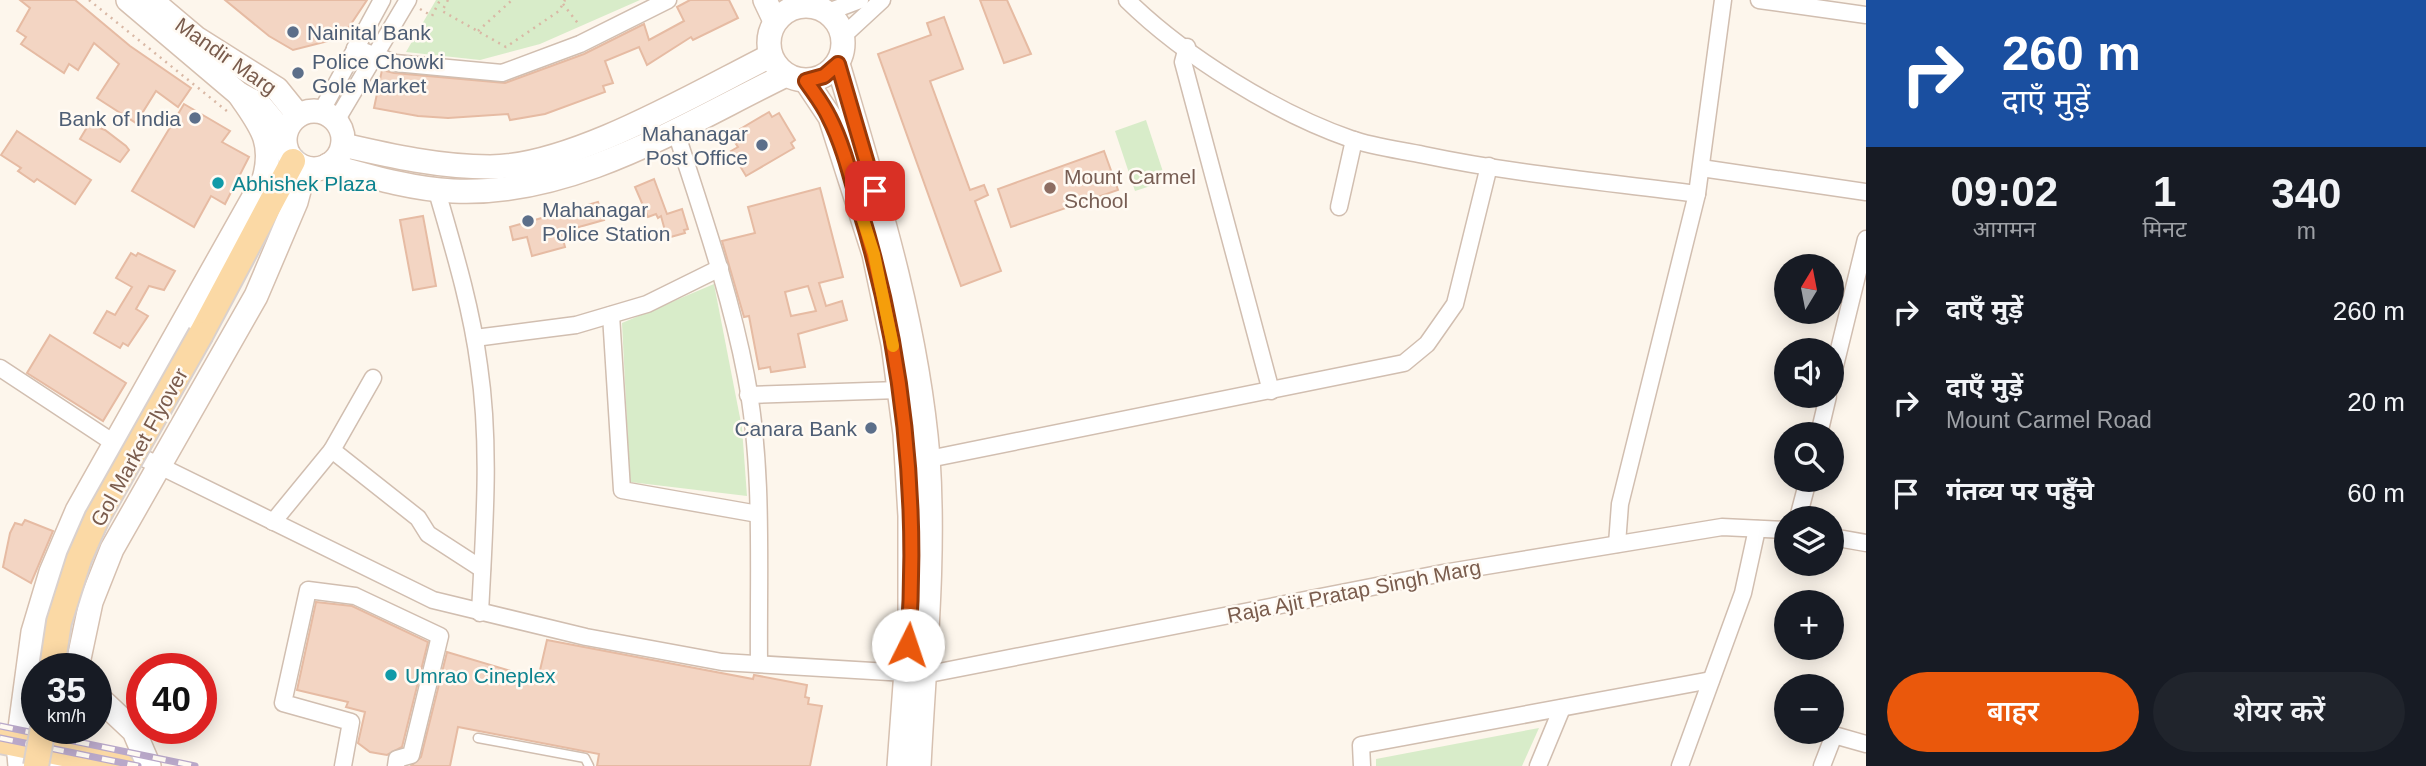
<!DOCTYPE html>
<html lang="hi">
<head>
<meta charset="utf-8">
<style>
	:root { --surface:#171b24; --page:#20242c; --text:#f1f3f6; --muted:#9ea1a6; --accent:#ea580c }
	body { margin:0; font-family:Arial,"Noto Sans Devanagari",sans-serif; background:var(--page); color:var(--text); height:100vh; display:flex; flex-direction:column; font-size:26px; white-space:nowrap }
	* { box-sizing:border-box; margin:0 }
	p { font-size:23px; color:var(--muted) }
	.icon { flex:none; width:38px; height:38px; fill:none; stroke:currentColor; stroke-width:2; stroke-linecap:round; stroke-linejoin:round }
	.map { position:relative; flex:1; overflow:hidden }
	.sheet { display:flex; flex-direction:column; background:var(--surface); width:560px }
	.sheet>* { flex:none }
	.top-card { background:#1a4fa0; color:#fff; overflow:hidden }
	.needle { width:46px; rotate:10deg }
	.buttons { position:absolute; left:1774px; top:254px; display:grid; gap:14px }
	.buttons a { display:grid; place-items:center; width:70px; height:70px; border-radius:50%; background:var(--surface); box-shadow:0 4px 18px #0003; font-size:35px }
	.speed { position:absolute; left:21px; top:653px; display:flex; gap:14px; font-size:35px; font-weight:700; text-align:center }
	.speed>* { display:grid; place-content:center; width:91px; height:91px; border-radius:50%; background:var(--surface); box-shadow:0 4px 18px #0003; line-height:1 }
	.speed small { font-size:18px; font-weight:400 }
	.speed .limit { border:10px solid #d22; background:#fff; color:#111 }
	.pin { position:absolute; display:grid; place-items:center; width:60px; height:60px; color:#fff; margin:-30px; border-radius:14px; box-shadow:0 4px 10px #0006 }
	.me { position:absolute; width:77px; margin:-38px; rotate:4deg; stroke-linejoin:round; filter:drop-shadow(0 0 5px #0008) }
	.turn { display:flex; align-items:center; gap:24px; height:147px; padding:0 21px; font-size:32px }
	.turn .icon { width:91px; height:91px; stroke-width:2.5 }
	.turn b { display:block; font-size:49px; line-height:60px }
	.eta { display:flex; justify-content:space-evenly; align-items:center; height:119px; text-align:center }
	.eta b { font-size:42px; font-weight:600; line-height:49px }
	.button { display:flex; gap:14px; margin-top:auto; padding:14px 21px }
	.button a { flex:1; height:80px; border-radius:42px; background:var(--accent); color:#fff; font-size:28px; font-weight:600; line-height:80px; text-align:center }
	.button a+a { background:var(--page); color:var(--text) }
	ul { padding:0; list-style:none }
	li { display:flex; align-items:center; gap:21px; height:91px; padding:0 21px }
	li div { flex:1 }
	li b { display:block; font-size:26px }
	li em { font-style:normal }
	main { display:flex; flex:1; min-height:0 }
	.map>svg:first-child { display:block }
	.green { fill:#d8ecc9 }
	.building { fill:#f3d5c3; stroke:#e6bba3; stroke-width:2; fill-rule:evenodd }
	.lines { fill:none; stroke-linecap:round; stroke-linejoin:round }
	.lane-casing { stroke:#d1beb0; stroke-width:11 }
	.street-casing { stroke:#d1beb0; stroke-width:19 }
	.secondary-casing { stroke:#d6c0b0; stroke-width:26 }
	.primary-casing { stroke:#dad1cd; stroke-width:28 }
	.path { stroke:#d9b8a5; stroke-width:2.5; stroke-dasharray:2 5; stroke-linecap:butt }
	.lane { stroke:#fff; stroke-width:8 }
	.street { stroke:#fff; stroke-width:16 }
	.secondary { stroke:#fff; stroke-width:23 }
	.primary { stroke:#fbd9a5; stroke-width:24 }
	.rail-casing { stroke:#b9a8c9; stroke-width:7 }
	.rail { stroke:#fffaf3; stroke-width:4.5; stroke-dasharray:13; stroke-linecap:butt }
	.primary-bridge-casing { stroke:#dad1cd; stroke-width:28; stroke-linecap:butt }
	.primary-bridge { stroke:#fbd9a5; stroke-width:24 }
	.route-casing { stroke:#983908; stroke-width:18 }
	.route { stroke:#ea580c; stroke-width:12 }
	.slow { stroke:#f59e0b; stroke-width:12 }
	.service-dot { fill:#5c6f8a; stroke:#fffaf3; stroke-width:2.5 }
	.culture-dot { fill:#0f9aa8; stroke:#fffaf3; stroke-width:2.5 }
	.education-dot { fill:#8d6e63; stroke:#fffaf3; stroke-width:2.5 }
	.labels { text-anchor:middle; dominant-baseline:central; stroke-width:5; stroke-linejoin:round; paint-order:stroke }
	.service-label { font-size:21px; fill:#4e5e75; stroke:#fffaf3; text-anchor:start }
	.street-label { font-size:21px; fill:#7a5c4d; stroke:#fffaf3 }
	.education-label { font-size:21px; fill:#785e54; stroke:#fffaf3; text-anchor:start }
	.culture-label { font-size:21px; fill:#0d838f; stroke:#fffaf3; text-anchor:start }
</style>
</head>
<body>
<main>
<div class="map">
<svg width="1866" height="766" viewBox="0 0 1866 766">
	<rect width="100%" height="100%" fill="#fdf6ec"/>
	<!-- green -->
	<g class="green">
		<polygon points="436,0 640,0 540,44 480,60 406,52"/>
		<polygon points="1146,120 1166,181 1135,191 1115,131"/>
		<polygon points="714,284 742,428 747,496 630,482 622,323"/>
		<polygon points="1539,728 1522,766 1376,766 1376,759"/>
	</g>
	<!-- building -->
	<g class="building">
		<polygon points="20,0 75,0 130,46 191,88 178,107 156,91 136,123 97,98 119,64 94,43 78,70 69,64 64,73 21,44 26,37 17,31 30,8"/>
		<polygon points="225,0 367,0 347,30 328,41 293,50 269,36"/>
		<polygon points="690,0 729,0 738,18 693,40 691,37 647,65 639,47 605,61 613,83 603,86 605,92 545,114 510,120 508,114 448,118 418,116 374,108 382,70 394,73 505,83 584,54 644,24 649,40 684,21 677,7"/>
		<polygon points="980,0 1007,0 1031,54 1004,63"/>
		<polygon points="944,17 963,69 930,81 970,190 984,185 988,195 975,201 1001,271 961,286 878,54 931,35 927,23"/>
		<polygon points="184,104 230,131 222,142 249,157 225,204 211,196 194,227 132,191"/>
		<polygon points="769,112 772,117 779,113 795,140 791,143 794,148 746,176 731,151 738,147 730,135"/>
		<polygon points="89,124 105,130 126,146 129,150 120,162 80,139"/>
		<polygon points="17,131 91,180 75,204 37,179 34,182 18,171 21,168 1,155"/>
		<polygon points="1104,151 1118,190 1011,227 998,189"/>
		<polygon points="654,179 667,214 682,209 688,229 684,230 685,233 667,238 661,216 658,218 656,214 648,217 635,187"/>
		<path d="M 820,188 L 843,277 L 819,283 L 826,306 L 842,301 L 847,320 L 798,334 L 805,367 L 771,372 L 770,367 L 759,369 L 749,316 L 744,317 L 722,241 L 755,233 L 748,207 ZM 808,286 L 816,311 L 791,316 L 785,292 Z"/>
		<polygon points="598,202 604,220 561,232 565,247 532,256 527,237 513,240 510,227"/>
		<polygon points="423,216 436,286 413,290 400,220"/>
		<polygon points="131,253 136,256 138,253 175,271 164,290 149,286 136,309 148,316 128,346 123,343 120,348 94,333 107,311 115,315 132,287 116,278"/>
		<polygon points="50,335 126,383 103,421 27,373"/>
		<polygon points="25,520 53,531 31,583 3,567 10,533 15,523 22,525"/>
		<polygon points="316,602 352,606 428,642 402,747 387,755 370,752 358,743 365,712 346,707 348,702 297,690"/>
		<polygon points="547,640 753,679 754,675 807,685 805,697 809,698 808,704 822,706 810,766 597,766 599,754 458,727 450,766 411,766 421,757 447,652 538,679"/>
	</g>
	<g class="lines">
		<!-- lane casing -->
		<g class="lane-casing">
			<polyline id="lane" points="478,738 585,758 589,766"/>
		</g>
		<!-- street casing -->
		<g class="street-casing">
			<g id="street">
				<path d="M 1127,0 C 1184,56 1276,113 1351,139 C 1374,147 1400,150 1424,155 C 1514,174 1606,182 1697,194"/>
				<polyline points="1759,0 1866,15"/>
				<polyline points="828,12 860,0"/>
				<polyline points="843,36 882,0"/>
				<polyline points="1187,47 1183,62 1271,391"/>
				<polyline points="355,48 395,63 502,73 580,44 668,0"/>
				<polyline points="321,112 382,0"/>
				<polyline points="336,121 408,0"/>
				<path d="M 675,129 C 701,210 730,292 746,376 C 764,470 758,569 759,664"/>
				<polyline points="1701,168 1866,192"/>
				<path d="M 436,188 C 453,247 471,305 479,366 C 491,447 484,531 480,613"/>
				<polyline points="1339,207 1354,140"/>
				<polyline points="611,315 622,490 758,514"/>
				<polyline points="475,338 576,325 647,304 720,268"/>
				<polyline points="0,368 117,445 433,600 586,637 722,662 906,673"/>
				<polyline points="1832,378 1866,239"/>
				<polyline points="748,395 899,390"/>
				<polyline points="1819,434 1828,396"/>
				<polyline points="332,450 418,518 428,534 482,569"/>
				<polyline points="919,461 1404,363 1427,344 1455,304 1489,166"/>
				<polyline points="1798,518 1808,480"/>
				<polyline points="273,522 332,450 373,378"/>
				<polyline points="1832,537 1866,543"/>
				<polyline points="1617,544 1620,504 1697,194 1723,0"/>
				<polyline points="924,675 1443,573 1722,527 1787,530"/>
				<polyline points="343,766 351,722 283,703 308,590 355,596 440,636 411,755 397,759 396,766"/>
				<polyline points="1362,766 1361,745 1711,680"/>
				<polyline points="1538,766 1562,708"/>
				<polyline points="1680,766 1743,593 1757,529"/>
				<polyline points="1822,766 1834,735 1866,744"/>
			</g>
		</g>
		<!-- secondary casing -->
		<g class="secondary-casing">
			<g id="secondary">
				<polyline points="128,0 239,94 260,105 285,135"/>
				<polyline points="151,0 196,38 277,89 298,115"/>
				<polyline points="765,0 775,21"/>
				<circle cx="806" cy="43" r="37"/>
				<path d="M 838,64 C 876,193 917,322 928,457 C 935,560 924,663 919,766"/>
				<polyline points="806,81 830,117 874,254 893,344 905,434 910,516 910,617 899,766"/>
				<circle cx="314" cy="140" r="29"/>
				<path d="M 343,145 C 391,156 440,167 490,167 C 572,167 696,93 770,56"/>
				<path d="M 328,165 C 368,176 411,189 453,191 C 572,197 683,125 786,75"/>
				<polyline points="77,668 91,602 112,549 256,296 296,202 305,168"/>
				<polyline points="96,690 101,700 134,731 149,766"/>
				<path d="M 20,766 L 18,743 L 33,632 L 51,572 L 77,511 L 264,179 C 275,140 259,124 239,94"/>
				<polyline points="60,766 67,728"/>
			</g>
		</g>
		<!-- primary casing -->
		<g class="primary-casing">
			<g id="primary">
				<polyline points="201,334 293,161"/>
				<polyline points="0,741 122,766"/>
			</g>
		</g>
		<!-- path -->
		<g class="path">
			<polyline points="89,0 228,112"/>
			<polyline points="448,0 442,11 506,47 559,11 565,0"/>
			<polyline points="563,4 580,26"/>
			<polyline points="420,9 432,16 440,0"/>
			<polyline points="478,31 512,0"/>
		</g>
		<!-- lane -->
		<use href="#lane" class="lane"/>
		<!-- street -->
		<use href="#street" class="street"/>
		<!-- secondary -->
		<use href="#secondary" class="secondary"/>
		<!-- primary -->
		<use href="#primary" class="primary"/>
		<!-- rail casing -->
		<g class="rail-casing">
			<g id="rail">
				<polyline points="0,726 195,766"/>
				<polyline points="0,738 138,766"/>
			</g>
		</g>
		<!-- rail -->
		<use href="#rail" class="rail"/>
		<!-- primary-bridge casing -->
		<g class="primary-bridge-casing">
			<g id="primary-bridge">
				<polyline points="52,668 59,622 79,559 97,518 201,334"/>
				<polyline points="36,766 43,728"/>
			</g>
		</g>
		<!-- primary-bridge -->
		<use href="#primary-bridge" class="primary-bridge"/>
	</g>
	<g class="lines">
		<!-- route casing -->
		<g class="route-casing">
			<path id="route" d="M 875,191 L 838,64 L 824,76 L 806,81 C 814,93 823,104 829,117 C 844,146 852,182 861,213 C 903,351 919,500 908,645"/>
		</g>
		<!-- route -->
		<use href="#route" class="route"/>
		<!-- slow -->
		<polyline class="slow" points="857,201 874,254 893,346"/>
	</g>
	<!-- markers -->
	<g class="service-dot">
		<circle cx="293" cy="32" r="7"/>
		<circle cx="298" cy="73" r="7"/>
		<circle cx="195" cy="118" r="7"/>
		<circle cx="762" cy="145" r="7"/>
		<circle cx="528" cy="221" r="7"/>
		<circle cx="871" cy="428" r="7"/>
	</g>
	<g class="culture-dot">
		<circle cx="218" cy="183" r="7"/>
		<circle cx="391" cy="675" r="7"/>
	</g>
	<circle class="education-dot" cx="1050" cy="188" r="7"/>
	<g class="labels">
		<!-- service labels -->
		<g class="service-label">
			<text x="307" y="32">Nainital Bank</text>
			<text x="312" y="61">Police Chowki<tspan x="312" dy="24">Gole Market</tspan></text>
			<text x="181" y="118" text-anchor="end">Bank of India</text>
			<text x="748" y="133" text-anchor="end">Mahanagar<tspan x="748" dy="24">Post Office</tspan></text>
			<text x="542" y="209">Mahanagar<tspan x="542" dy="24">Police Station</tspan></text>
			<text x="857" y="428" text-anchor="end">Canara Bank</text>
		</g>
		<!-- street labels -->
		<g class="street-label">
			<text transform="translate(226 56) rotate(35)">Mandir Marg</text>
			<text transform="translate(139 447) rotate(-61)">Gol Market Flyover</text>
			<text transform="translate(1354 591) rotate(-11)">Raja Ajit Pratap Singh Marg</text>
		</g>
		<!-- education labels -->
		<g class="education-label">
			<text x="1064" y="176">Mount Carmel<tspan x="1064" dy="24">School</tspan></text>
		</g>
		<!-- culture labels -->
		<g class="culture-label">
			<text x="232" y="183">Abhishek Plaza</text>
			<text x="405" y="675">Umrao Cineplex</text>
		</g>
	</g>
</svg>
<div class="buttons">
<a><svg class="needle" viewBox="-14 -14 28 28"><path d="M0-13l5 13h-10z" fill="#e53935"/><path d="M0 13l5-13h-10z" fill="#9ea1a6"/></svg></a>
<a><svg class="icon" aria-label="sound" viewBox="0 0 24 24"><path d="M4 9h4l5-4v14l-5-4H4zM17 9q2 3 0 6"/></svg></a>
<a><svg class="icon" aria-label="search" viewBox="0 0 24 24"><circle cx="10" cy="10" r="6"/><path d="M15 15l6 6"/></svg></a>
<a><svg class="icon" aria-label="layers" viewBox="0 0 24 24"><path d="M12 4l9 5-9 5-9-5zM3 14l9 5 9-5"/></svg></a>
<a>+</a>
<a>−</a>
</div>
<div class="speed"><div>35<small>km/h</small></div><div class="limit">40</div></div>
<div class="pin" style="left:875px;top:191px;background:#d93025"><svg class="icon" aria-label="arrive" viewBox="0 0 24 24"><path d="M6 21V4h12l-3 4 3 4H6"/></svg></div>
<svg class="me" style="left:908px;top:645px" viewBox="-20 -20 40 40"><circle r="19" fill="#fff"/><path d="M0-13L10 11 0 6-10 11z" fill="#ea580c"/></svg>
</div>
<section class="sheet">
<div class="top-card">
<div class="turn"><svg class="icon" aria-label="right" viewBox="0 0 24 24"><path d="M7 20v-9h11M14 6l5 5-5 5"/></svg><div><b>260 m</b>दाएँ मुड़ें</div></div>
</div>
<div class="eta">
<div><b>09:02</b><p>आगमन</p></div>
<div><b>1</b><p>मिनट</p></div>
<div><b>340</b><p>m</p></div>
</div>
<ul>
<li><svg class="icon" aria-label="right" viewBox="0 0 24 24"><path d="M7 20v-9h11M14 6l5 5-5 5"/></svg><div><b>दाएँ मुड़ें</b></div><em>260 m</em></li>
<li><svg class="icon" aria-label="right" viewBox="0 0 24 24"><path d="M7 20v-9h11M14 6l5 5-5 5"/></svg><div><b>दाएँ मुड़ें</b><p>Mount Carmel Road</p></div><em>20 m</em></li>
<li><svg class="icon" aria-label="arrive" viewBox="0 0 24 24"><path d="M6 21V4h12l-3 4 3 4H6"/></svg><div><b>गंतव्य पर पहुँचे</b></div><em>60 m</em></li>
</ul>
<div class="button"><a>बाहर</a><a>शेयर करें</a></div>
</section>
</main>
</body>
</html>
